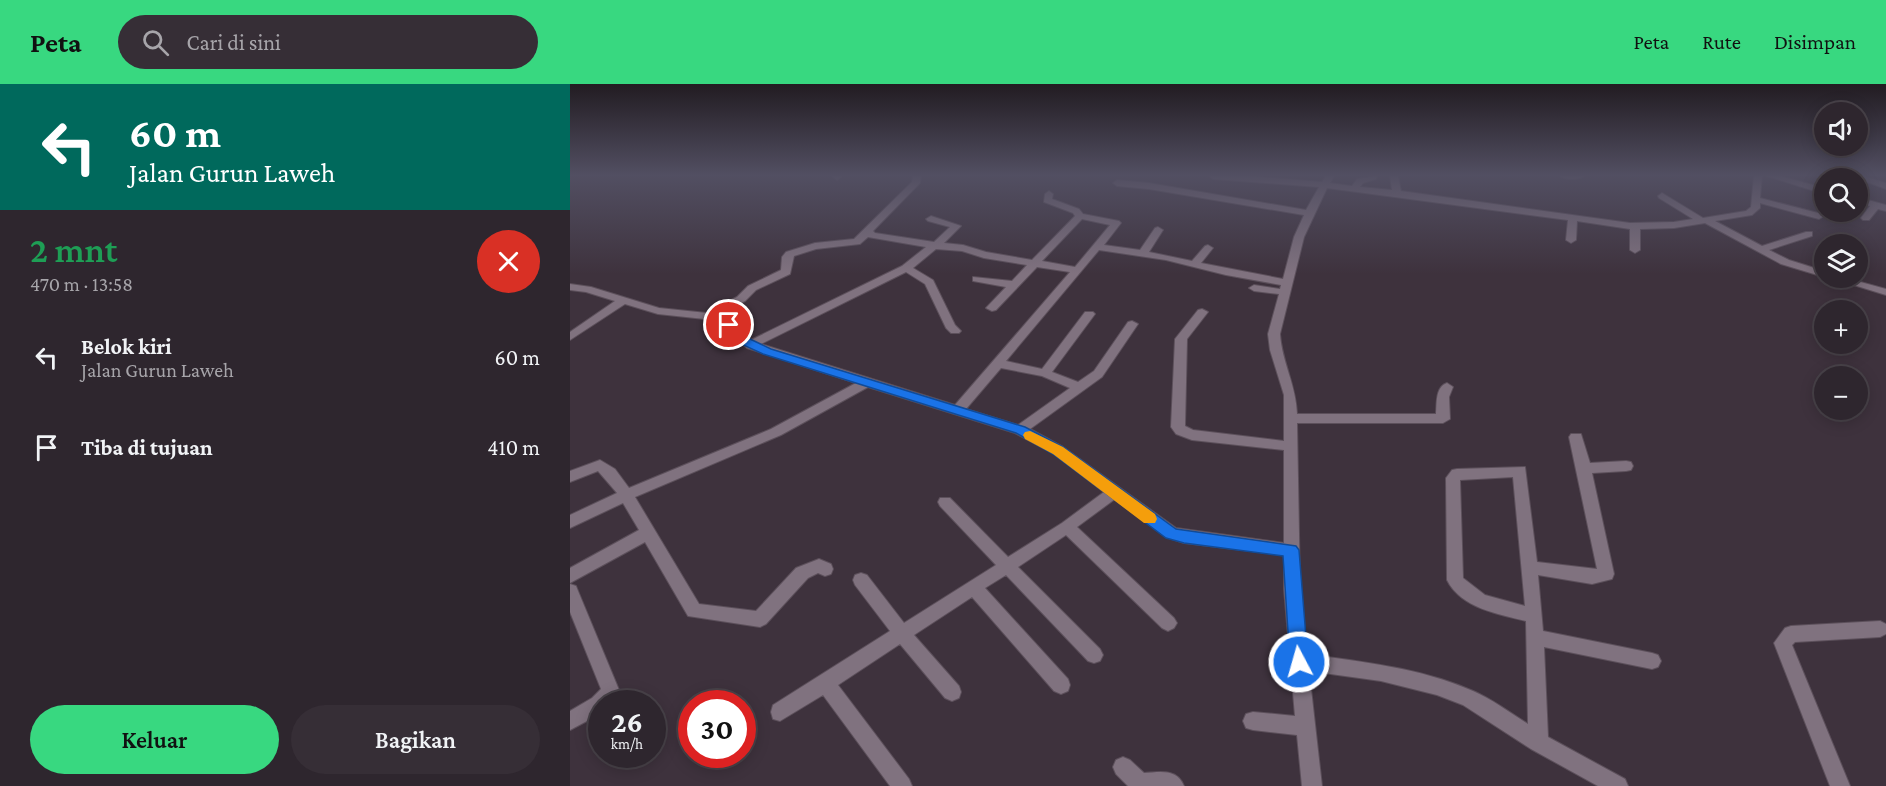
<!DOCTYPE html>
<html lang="id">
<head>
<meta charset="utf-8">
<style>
	:root { --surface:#2e262e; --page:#362e36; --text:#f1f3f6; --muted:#a7a5aa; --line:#49434a; --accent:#38d880 }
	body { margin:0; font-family:"Crimson Pro",serif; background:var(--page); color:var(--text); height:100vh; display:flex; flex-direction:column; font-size:22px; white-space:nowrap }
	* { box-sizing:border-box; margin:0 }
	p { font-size:20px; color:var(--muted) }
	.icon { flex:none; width:33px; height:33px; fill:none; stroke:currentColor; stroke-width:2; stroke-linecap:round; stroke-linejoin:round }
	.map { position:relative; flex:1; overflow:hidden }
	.side { display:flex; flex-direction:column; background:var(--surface); width:570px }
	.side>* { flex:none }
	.hud { background:#00695c; color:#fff; overflow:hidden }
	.fabs { position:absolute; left:1244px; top:18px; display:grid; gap:12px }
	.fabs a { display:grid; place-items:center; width:54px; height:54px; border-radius:50%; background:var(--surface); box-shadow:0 3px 15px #0003,0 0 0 2px var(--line); font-size:30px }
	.speed { position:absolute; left:18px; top:606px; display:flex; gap:12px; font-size:30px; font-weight:700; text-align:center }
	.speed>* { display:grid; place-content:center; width:78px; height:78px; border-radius:50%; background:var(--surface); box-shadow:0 3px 15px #0003,0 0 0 2px var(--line); line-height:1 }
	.speed small { font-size:15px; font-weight:400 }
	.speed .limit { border:9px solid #d22; background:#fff; color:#111 }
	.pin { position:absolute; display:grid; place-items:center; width:51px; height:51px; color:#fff; margin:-26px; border:3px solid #fff; border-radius:50%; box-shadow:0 2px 6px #0007 }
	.me { position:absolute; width:66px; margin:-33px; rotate:354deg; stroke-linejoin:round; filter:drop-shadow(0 0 4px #0008) }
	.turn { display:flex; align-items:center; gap:21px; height:126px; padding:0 30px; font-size:27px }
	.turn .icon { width:78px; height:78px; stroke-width:2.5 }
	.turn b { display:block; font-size:42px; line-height:51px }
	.round { display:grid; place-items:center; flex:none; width:63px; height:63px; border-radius:32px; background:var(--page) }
	.summary { display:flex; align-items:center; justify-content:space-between; height:102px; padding:0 30px }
	h1 { font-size:36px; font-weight:600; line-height:45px; color:#1e9e55 }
	.primary-button { display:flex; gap:12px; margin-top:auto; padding:12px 30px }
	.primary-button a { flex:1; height:69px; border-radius:36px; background:var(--accent); color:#111; font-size:24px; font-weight:600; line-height:69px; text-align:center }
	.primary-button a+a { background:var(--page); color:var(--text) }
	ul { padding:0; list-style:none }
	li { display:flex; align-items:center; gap:18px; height:90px; padding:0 30px }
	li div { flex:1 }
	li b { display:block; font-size:22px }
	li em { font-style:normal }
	header { display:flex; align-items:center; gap:36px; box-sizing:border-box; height:84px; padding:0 30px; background:var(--accent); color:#111 }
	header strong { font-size:28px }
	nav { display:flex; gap:33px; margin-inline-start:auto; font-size:21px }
	.search { width:420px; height:54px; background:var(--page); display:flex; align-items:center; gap:15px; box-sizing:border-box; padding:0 21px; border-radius:33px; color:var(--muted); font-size:22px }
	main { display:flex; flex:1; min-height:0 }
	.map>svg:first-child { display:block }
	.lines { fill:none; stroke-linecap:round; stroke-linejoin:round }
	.minor-casing { stroke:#5c505b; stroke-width:2 }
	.minor { fill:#80727f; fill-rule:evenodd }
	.route { fill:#1a73e8; stroke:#114b97; stroke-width:1.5 }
	.slow { fill:#f59e0b }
</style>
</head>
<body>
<header>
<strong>Peta</strong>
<div class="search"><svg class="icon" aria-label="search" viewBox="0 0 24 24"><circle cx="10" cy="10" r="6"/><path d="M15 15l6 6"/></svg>Cari di sini</div>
<nav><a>Peta</a><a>Rute</a><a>Disimpan</a></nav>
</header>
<main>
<section class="side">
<div class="hud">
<div class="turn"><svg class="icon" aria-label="left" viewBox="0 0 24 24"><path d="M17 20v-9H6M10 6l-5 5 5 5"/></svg><div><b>60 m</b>Jalan Gurun Laweh</div></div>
</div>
<div class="summary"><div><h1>2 mnt</h1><p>470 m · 13:58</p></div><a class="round" style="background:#d93025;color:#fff"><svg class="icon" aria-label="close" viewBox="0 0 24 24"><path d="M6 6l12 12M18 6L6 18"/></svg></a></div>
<ul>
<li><svg class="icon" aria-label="left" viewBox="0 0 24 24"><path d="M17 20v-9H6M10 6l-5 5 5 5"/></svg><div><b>Belok kiri</b><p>Jalan Gurun Laweh</p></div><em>60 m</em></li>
<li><svg class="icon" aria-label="arrive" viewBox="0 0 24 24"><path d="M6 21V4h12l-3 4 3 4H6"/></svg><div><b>Tiba di tujuan</b></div><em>410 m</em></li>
</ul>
<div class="primary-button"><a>Keluar</a><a>Bagikan</a></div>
</section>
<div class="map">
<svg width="1316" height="702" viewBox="0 0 1316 702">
	<rect width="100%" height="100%" fill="#3e323d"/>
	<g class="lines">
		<!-- minor casing -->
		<g class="minor-casing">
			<g id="minor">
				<polygon points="262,92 271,92 271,93 267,96"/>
				<path d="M 343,92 L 351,92 L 350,99 L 303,147 L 305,149 L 364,158 L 380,143 L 358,137 L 356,135 L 361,132 L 391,142 L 374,159 L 393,161 L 416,168 L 462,176 L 505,132 L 503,129 L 474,118 L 475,110 L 479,107 L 483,110 L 482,115 L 509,125 L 513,130 L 549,137 L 551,139 L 534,161 L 570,166 L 585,144 L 588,143 L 593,146 L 579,168 L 622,177 L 635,162 L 638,161 L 643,164 L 631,179 L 713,195 L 724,153 L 734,131 L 579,105 L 547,102 L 543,99 L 547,96 L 579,99 L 736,126 L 749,103 L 643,95 L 639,92 L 678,92 L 752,98 L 756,92 L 764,92 L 760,99 L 782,102 L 787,95 L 807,92 L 806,95 L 793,99 L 790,103 L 822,106 L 820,92 L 828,92 L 831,107 L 1060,139 L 1104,138 L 1123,135 L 1089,114 L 1088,112 L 1092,109 L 1133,134 L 1176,127 L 1181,123 L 1184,92 L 1192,92 L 1190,114 L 1252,130 L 1254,132 L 1249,135 L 1190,119 L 1190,124 L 1182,131 L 1145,137 L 1192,162 L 1236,148 L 1242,148 L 1242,152 L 1199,166 L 1219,176 L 1254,187 L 1254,193 L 1211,180 L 1135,139 L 1104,144 L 1070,145 L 1070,166 L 1065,169 L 1060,166 L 1060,145 L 1007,137 L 1006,156 L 1001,159 L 996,156 L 998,136 L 757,104 L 734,153 L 710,250 C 712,279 726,300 727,330 L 866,330 C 867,320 865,303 877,299 L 883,303 L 879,313 L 880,335 L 873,339 L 727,339 L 730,505 L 737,570 C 793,578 851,584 903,607 C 922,615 940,629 958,640 L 956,537 C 928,530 891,524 877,496 L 876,394 L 882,386 L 887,385 L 955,383 L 967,478 L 1027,485 L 999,353 L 1001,350 L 1011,350 L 1020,379 L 1056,377 L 1061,378 L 1063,382 L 1061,386 L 1056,387 L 1022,389 L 1044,490 L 1042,495 L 1022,500 L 968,491 L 973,547 L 1082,569 L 1088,571 L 1091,577 L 1088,583 L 1082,585 L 974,563 L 978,653 L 1055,695 L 1058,702 L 1028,702 L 961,665 L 893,621 L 867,611 L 811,597 L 739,587 L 752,702 L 732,702 L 727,651 L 683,646 L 676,644 L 673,637 L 676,630 L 683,628 L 725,632 L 714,505 L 714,471 L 614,459 L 596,453 L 545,415 L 507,443 L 604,534 L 607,539 L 604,544 L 598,547 L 592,544 L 496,451 L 448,483 L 530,565 L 533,571 L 530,577 L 524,579 L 518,577 L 436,491 L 415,504 L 498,595 L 500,601 L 498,607 L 491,610 L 484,607 L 402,513 L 344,551 L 389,602 L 391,608 L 389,614 L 382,617 L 375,614 L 330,560 L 268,601 L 339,695 L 342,702 L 320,702 L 253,611 L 210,637 L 203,635 L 201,628 L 203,621 L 320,547 L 285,501 L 283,496 L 285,491 L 291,489 L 297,491 L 334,539 L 426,481 L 370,422 L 368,418 L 370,414 L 380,414 L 438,473 L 492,439 L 534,408 L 483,369 L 445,349 L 298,303 L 211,351 L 65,413 L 129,520 L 186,527 L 226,484 L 249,475 L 261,480 L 263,485 L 261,490 L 255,492 L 248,489 L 238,494 L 196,540 L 190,543 L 118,532 L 75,458 L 0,499 L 0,484 L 69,446 L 53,419 L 0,444 L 0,431 L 47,409 L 28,387 L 0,398 L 0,387 L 30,376 L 45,385 L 59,404 L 201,345 L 286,299 L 177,264 L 144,236 L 88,230 L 55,220 L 0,256 L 0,248 L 45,217 L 16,208 L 0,206 L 0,200 L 21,203 L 89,224 L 137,229 L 167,213 L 178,202 L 211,186 L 212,173 L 216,168 L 245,159 L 284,155 L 342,98 ZM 512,135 L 540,141 L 505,183 L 472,177 ZM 298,153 L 356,163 L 332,182 L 181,256 L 150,230 L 175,217 L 186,206 L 220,190 L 224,172 L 246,165 L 290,160 ZM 366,165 L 392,167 L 414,174 L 457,181 L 442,197 L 403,193 L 403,197 L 436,203 L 416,224 L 422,227 L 426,226 L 467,183 L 500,188 L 385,321 L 191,260 L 336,188 L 355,200 L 376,244 L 381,249 L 389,249 L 391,247 L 385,241 L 363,196 L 343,184 ZM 529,166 L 596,176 L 656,191 L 711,201 L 710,205 L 684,201 L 679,204 L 684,207 L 709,210 L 698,250 L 700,266 L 714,311 L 714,357 L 623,346 L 615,342 L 617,255 L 638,228 L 632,225 L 628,226 L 605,255 L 601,343 L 606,350 L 622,356 L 714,366 L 714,459 L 606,444 L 493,363 L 460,345 L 532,293 L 568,240 L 562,237 L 558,238 L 524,287 L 508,298 L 482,288 L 525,230 L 523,228 L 515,228 L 472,285 L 436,277 ZM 431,284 L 472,292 L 500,304 L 448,341 L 396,325 ZM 943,393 L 955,522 L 915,511 L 893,494 L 890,396 Z"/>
				<path d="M 990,92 L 1014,92 C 1009,96 995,96 990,92 Z"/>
				<polygon points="1197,92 1210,92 1254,104 1254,110"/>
				<polygon points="1281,92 1293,92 1316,99 1316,105"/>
				<polygon points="1287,113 1316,121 1316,127 1308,125 1299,136 1293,136 1291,134 1300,122 1287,119"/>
				<polygon points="1261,194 1276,194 1316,205 1316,211"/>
				<polygon points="0,500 6,502 8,507 49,606 42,620 32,620 32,629 0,646 0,627 22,614 31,605 0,528"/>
				<polygon points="1310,537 1316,540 1316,550 1310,553 1225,558 1222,561 1280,702 1260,702 1204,559 1215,544 1221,542"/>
				<path d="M 553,673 L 560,676 L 574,689 C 590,688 607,684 614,702 L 558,702 L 546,690 L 543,683 L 546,676 Z"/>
			</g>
		</g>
		<!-- minor -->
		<use href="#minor" class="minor"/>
	</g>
	<!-- sky -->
	<linearGradient id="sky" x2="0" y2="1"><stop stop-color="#221c22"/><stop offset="0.48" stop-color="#524f62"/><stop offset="1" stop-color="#524f62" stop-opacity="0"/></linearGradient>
	<rect width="1316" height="190" fill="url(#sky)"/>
	<!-- route -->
	<polygon class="route" points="159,238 163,239 180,255 201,265 455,343 493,363 606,445 726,462 729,466 738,578 736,583 729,586 723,583 720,578 713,472 614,459 596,454 483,370 446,349 193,270 171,260 153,241"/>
	<!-- slow -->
	<polygon class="slow" points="460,347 493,363 585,430 587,435 585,439 574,439 483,370 455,355 453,351 455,348"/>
</svg>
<div class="fabs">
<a><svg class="icon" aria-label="sound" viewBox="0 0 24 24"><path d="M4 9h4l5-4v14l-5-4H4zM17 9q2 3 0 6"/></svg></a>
<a><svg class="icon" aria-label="search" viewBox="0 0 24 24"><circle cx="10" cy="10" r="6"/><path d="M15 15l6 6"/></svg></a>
<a><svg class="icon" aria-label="layers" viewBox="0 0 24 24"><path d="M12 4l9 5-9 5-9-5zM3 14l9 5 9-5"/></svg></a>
<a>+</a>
<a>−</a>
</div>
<div class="speed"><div>26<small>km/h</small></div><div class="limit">30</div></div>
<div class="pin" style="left:159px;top:241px;background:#d93025"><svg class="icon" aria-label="arrive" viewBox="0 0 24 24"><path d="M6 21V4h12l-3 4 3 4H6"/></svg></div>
<svg class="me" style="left:729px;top:578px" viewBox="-20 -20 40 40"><circle r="17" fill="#1a73e8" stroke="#fff" stroke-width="3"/><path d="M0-11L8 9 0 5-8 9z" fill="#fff"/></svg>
</div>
</main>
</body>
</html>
